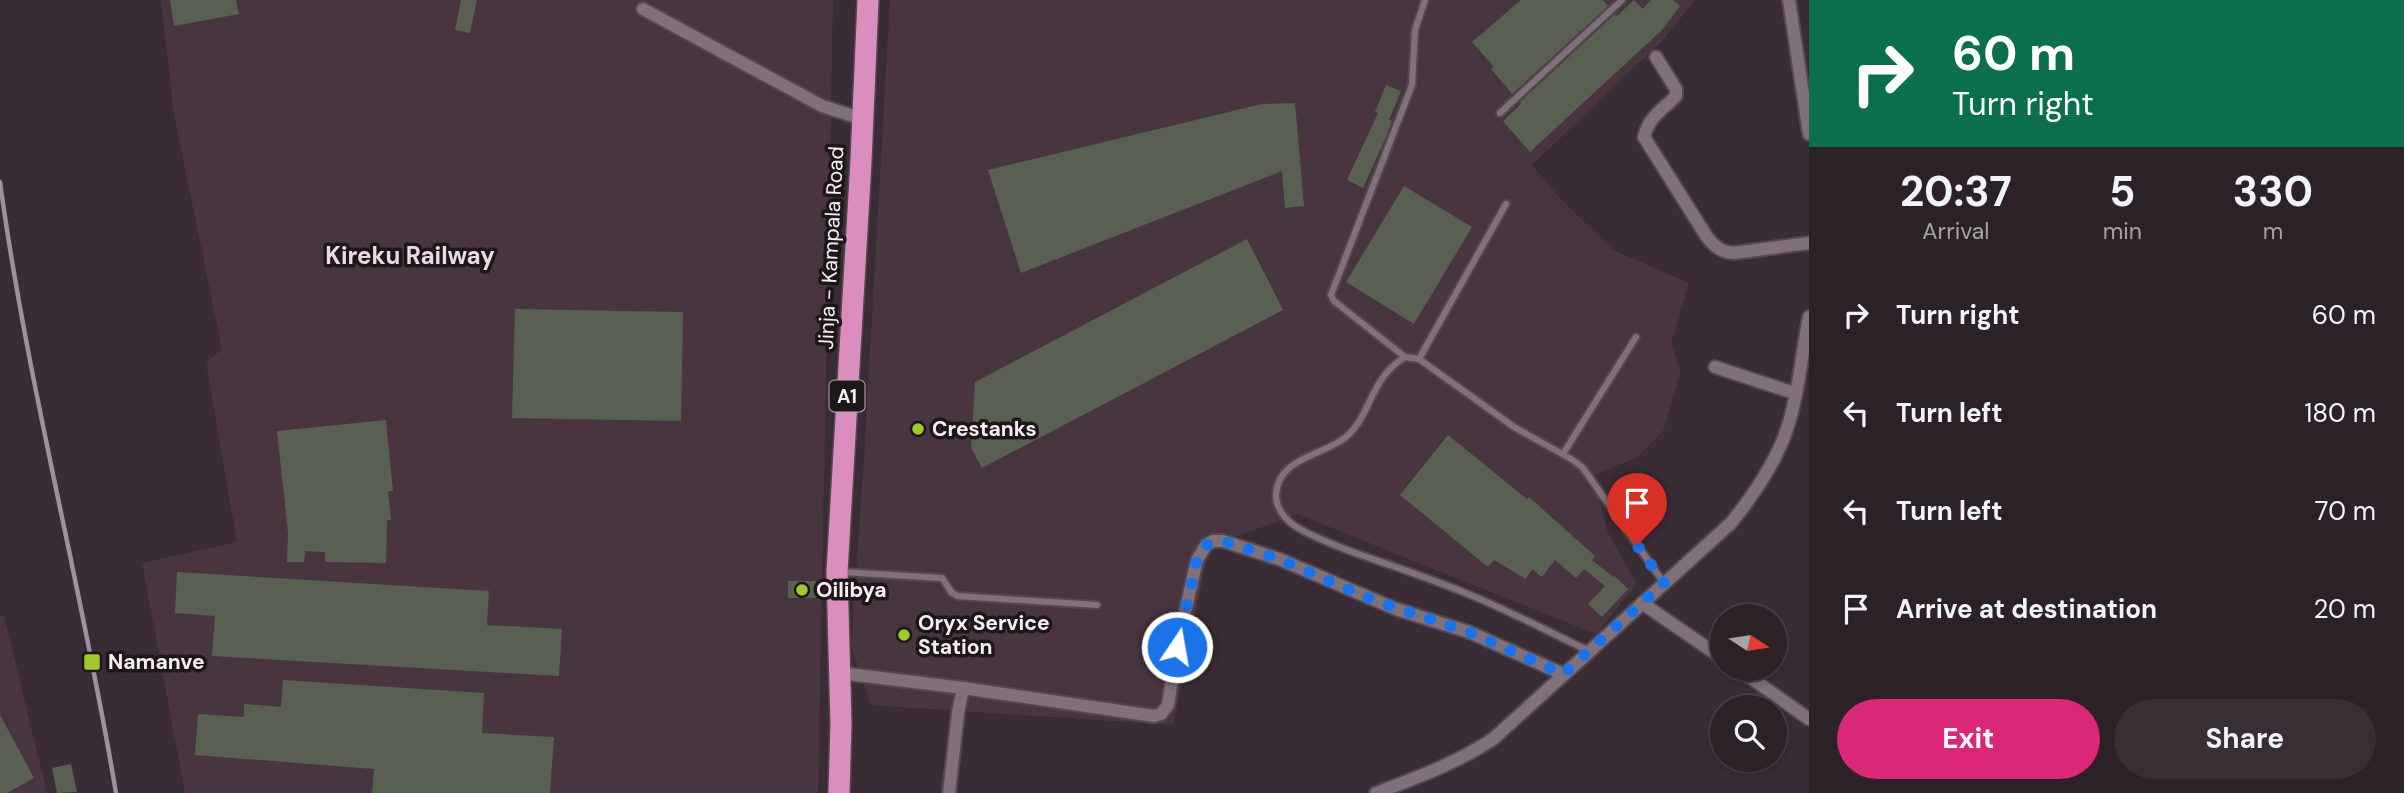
<!DOCTYPE html>
<html lang="en">
<head>
<meta charset="utf-8">
<style>
	:root { --surface:#2c2127; --page:#382e33; --text:#f1f3f6; --muted:#a6a3a7; --line:#483e44; --accent:#db2777 }
	body { margin:0; font-family:"DM Sans",sans-serif; background:var(--page); color:var(--text); height:100vh; display:flex; flex-direction:column; font-size:26px; white-space:nowrap }
	* { box-sizing:border-box; margin:0 }
	p { font-size:23px; color:var(--muted) }
	.icon { flex:none; width:38px; height:38px; fill:none; stroke:currentColor; stroke-width:2; stroke-linecap:round; stroke-linejoin:round }
	.map { position:relative; flex:1; overflow:hidden }
	.sheet { display:flex; flex-direction:column; background:var(--surface); width:595px }
	.sheet>* { flex:none }
	.top-card { background:#0b6e4f; color:#fff; overflow:hidden }
	.needle { width:46px; rotate:102deg }
	.tools { position:absolute; left:1710px; top:604px; display:grid; gap:14px }
	.tools a { display:grid; place-items:center; width:77px; height:77px; border-radius:50%; background:var(--surface); box-shadow:0 4px 10px #0003,0 0 0 2px var(--line); font-size:35px }
	.pin { position:absolute; display:grid; place-items:center; width:60px; height:60px; color:#fff; margin:-72px -30px; border-radius:50% 50% 50% 0; rotate:-45deg; box-shadow:0 0 7px #0007 }
	.pin .icon { rotate:45deg }
	.me { position:absolute; width:77px; margin:-38px; rotate:12deg; stroke-linejoin:round; filter:drop-shadow(0 0 5px #0008) }
	.turn { display:flex; align-items:center; gap:24px; height:147px; padding:0 28px; font-size:32px }
	.turn .icon { width:91px; height:91px; stroke-width:2.5 }
	.turn b { display:block; font-size:49px; line-height:60px }
	.eta { display:flex; justify-content:space-evenly; align-items:center; height:119px; text-align:center }
	.eta b { font-size:42px; font-weight:700; line-height:49px }
	.primary-button { display:flex; gap:14px; margin-top:auto; padding:14px 28px }
	.primary-button a { flex:1; height:80px; border-radius:42px; background:var(--accent); color:#fff; font-size:28px; font-weight:700; line-height:80px; text-align:center }
	.primary-button a+a { background:var(--page); color:var(--text) }
	ul { padding:0; list-style:none }
	li { display:flex; align-items:center; gap:21px; height:98px; padding:0 28px }
	li div { flex:1 }
	li b { display:block; font-size:26px }
	li em { font-style:normal }
	main { display:flex; flex:1; min-height:0 }
	.map>svg:first-child { display:block }
	.built { fill:#483540 }
	.building { fill:#5a6051 }
	.lines { fill:none; stroke-linecap:round; stroke-linejoin:round }
	.lane-casing { stroke:#544850; stroke-width:10 }
	.street-casing { stroke:#544850; stroke-width:16 }
	.highway-casing { stroke:#544850; stroke-width:24 }
	.lane { stroke:#80707a; stroke-width:6 }
	.street { stroke:#80707a; stroke-width:12 }
	.highway { stroke:#db8ebe; stroke-width:21 }
	.rail { stroke:#9d9298; stroke-width:4.5 }
	.route { stroke:#1a73e8; stroke-width:12; stroke-dasharray:0 21.6 }
	.poi-dot { fill:#a0c92c; stroke:#1d171a; stroke-width:2.5 }
	.labels { text-anchor:middle; dominant-baseline:central; stroke-width:7; stroke-linejoin:round; paint-order:stroke }
	.shield { fill:#1d171a; stroke:#b6aeb2; stroke-width:2 }
	.shield-label { font-size:19px; font-weight:bold; fill:#f7eef3 }
	.street-label { font-size:21px; fill:#f7eef3; stroke:#1d171a }
	.poi-label { font-size:21px; font-weight:bold; fill:#f7eef3; stroke:#1d171a; text-anchor:start }
	.quarter-label { font-size:24px; font-weight:bold; fill:#ebd9e3; stroke:#1d171a }
</style>
</head>
<body>
<main>
<div class="map">
<svg width="1809" height="793" viewBox="0 0 1809 793">
	<rect width="100%" height="100%" fill="#3a2c34"/>
	<!-- built -->
	<g class="built">
		<polygon points="161,0 833,0 818,793 185,793 142,563 237,542 206,363 222,349 174,115"/>
		<polygon points="890,0 1695,0 1662,41 1532,165 1559,197 1613,250 1689,283 1671,344 1681,371 1663,431 1636,458 1593,475 1608,533 1637,584 1596,634 1297,514 1209,547 1173,725 871,705 851,645 864,458"/>
		<polygon points="0,616 4,616 47,793 0,793"/>
	</g>
	<!-- building -->
	<g class="building">
		<polygon points="170,0 236,0 239,14 174,26"/>
		<polygon points="461,0 477,0 470,33 455,30"/>
		<polygon points="1521,0 1603,0 1608,6 1512,94 1491,69 1494,67 1472,42"/>
		<polygon points="1634,0 1643,9 1651,0 1673,0 1680,6 1662,30 1530,152 1503,121 1521,104 1520,102 1615,14 1617,16"/>
		<polygon points="1386,85 1401,91 1389,120 1392,121 1386,137 1363,188 1347,180 1378,113 1375,112"/>
		<polygon points="1295,103 1304,206 1285,208 1282,171 1021,273 988,170 1262,104"/>
		<polygon points="1404,186 1472,227 1414,324 1346,282"/>
		<polygon points="1247,239 1283,310 982,468 971,448 975,382"/>
		<polygon points="515,309 683,312 681,421 512,418"/>
		<polygon points="386,420 393,491 388,491 391,520 387,520 386,563 325,562 325,552 305,551 304,562 287,562 288,533 277,431"/>
		<polygon points="1448,435 1527,499 1529,497 1595,556 1592,560 1613,577 1615,576 1628,589 1602,617 1588,604 1605,586 1584,569 1576,578 1555,560 1542,577 1532,569 1526,579 1494,560 1488,567 1400,495"/>
		<polygon points="177,572 489,591 487,625 562,629 559,676 212,656 215,616 175,613"/>
		<rect x="788" y="581" width="28" height="17"/>
		<polygon points="283,680 484,693 482,733 554,737 550,793 372,793 374,769 195,755 198,714 244,717 244,704 281,707"/>
		<polygon points="0,715 34,778 7,793 0,793"/>
		<polygon points="71,764 77,792 57,793 52,768"/>
	</g>
	<g class="lines">
		<!-- lane casing -->
		<g class="lane-casing">
			<g id="lane">
				<polyline points="1500,113 1622,0"/>
				<polyline points="1506,204 1419,359 1514,427 1573,460 1583,468 1664,583"/>
				<polyline points="1405,357 1334,301 1331,295 1412,85 1415,30 1425,0"/>
				<path d="M 1419,359 L 1405,357 C 1370,378 1371,416 1346,437 C 1323,456 1278,457 1276,495 C 1276,508 1285,519 1295,526 C 1314,538 1337,546 1358,554 C 1393,566 1429,578 1463,592 C 1506,609 1547,631 1589,651"/>
				<polyline points="1563,454 1636,337"/>
				<polyline points="842,572 942,578 952,593 958,596 1097,605"/>
			</g>
		</g>
		<!-- street casing -->
		<g class="street-casing">
			<g id="street">
				<polyline points="1789,0 1809,134"/>
				<polyline points="643,9 822,106 863,119"/>
				<path d="M 1656,57 L 1676,89 L 1676,96 C 1663,110 1649,116 1644,137 L 1707,237 C 1715,247 1721,252 1734,253 L 1809,243"/>
				<polyline points="1715,367 1794,393"/>
				<polyline points="1642,603 1722,658"/>
				<polyline points="1737,668 1809,719"/>
				<polyline points="840,673 963,688"/>
				<polyline points="949,793 958,713 963,688 1154,716 1161,714 1168,705 1177,647 1197,560 1206,545 1213,541 1223,541 1279,559 1396,609 1469,632 1563,674"/>
				<path d="M 1376,793 C 1416,778 1457,763 1493,739 L 1731,523 C 1752,497 1770,471 1783,440 C 1798,402 1801,357 1809,317"/>
			</g>
		</g>
		<!-- highway casing -->
		<g class="highway-casing">
			<polyline id="highway" points="839,793 841,724 837,572 861,161 868,0"/>
		</g>
		<!-- lane -->
		<use href="#lane" class="lane"/>
		<!-- street -->
		<use href="#street" class="street"/>
		<!-- highway -->
		<use href="#highway" class="highway"/>
		<!-- rail -->
		<path class="rail" d="M 0,182 C 28,387 82,588 116,793"/>
	</g>
	<g class="lines">
		<!-- route -->
		<polyline class="route" points="1177,647 1197,560 1206,545 1223,541 1279,559 1373,600 1469,632 1563,674 1664,583 1637,545"/>
	</g>
	<!-- markers -->
	<g class="poi-dot">
		<circle cx="918" cy="429" r="7"/>
		<circle cx="802" cy="590" r="7"/>
		<circle cx="904" cy="635" r="7"/>
		<rect x="83" y="653" width="18" height="18" rx="3.5"/>
	</g>
	<g class="labels">
		<!-- shield labels -->
		<rect class="shield" x="829.5" y="380.5" width="35" height="31" rx="5"/>
		<g class="shield-label">
			<text x="847" y="396">A1</text>
		</g>
		<!-- street labels -->
		<g class="street-label">
			<text transform="translate(831 248) rotate(-87)">Jinja - Kampala Road</text>
		</g>
		<!-- poi labels -->
		<g class="poi-label">
			<text x="932" y="429">Crestanks</text>
			<text x="816" y="590">Oilibya</text>
			<text x="918" y="623">Oryx Service<tspan x="918" dy="24">Station</tspan></text>
			<text x="108" y="662">Namanve</text>
		</g>
		<!-- quarter labels -->
		<g class="quarter-label">
			<text x="410" y="255">Kireku Railway</text>
		</g>
	</g>
</svg>
<div class="tools">
<a><svg class="needle" viewBox="-14 -14 28 28"><path d="M0-13l5 13h-10z" fill="#e53935"/><path d="M0 13l5-13h-10z" fill="#a6a3a7"/></svg></a>
<a><svg class="icon" aria-label="search" viewBox="0 0 24 24"><circle cx="10" cy="10" r="6"/><path d="M15 15l6 6"/></svg></a>
</div>
<div class="pin" style="left:1637px;top:545px;background:#d93025"><svg class="icon" aria-label="arrive" viewBox="0 0 24 24"><path d="M6 21V4h12l-3 4 3 4H6"/></svg></div>
<svg class="me" style="left:1177px;top:647px" viewBox="-20 -20 40 40"><circle r="17" fill="#1a73e8" stroke="#fff" stroke-width="3"/><path d="M0-11L8 9 0 5-8 9z" fill="#fff"/></svg>
</div>
<section class="sheet">
<div class="top-card">
<div class="turn"><svg class="icon" aria-label="right" viewBox="0 0 24 24"><path d="M7 20v-9h11M14 6l5 5-5 5"/></svg><div><b>60 m</b>Turn right</div></div>
</div>
<div class="eta">
<div><b>20:37</b><p>Arrival</p></div>
<div><b>5</b><p>min</p></div>
<div><b>330</b><p>m</p></div>
</div>
<ul>
<li><svg class="icon" aria-label="right" viewBox="0 0 24 24"><path d="M7 20v-9h11M14 6l5 5-5 5"/></svg><div><b>Turn right</b></div><em>60 m</em></li>
<li><svg class="icon" aria-label="left" viewBox="0 0 24 24"><path d="M17 20v-9H6M10 6l-5 5 5 5"/></svg><div><b>Turn left</b></div><em>180 m</em></li>
<li><svg class="icon" aria-label="left" viewBox="0 0 24 24"><path d="M17 20v-9H6M10 6l-5 5 5 5"/></svg><div><b>Turn left</b></div><em>70 m</em></li>
<li><svg class="icon" aria-label="arrive" viewBox="0 0 24 24"><path d="M6 21V4h12l-3 4 3 4H6"/></svg><div><b>Arrive at destination</b></div><em>20 m</em></li>
</ul>
<div class="primary-button"><a>Exit</a><a>Share</a></div>
</section>
</main>
</body>
</html>
